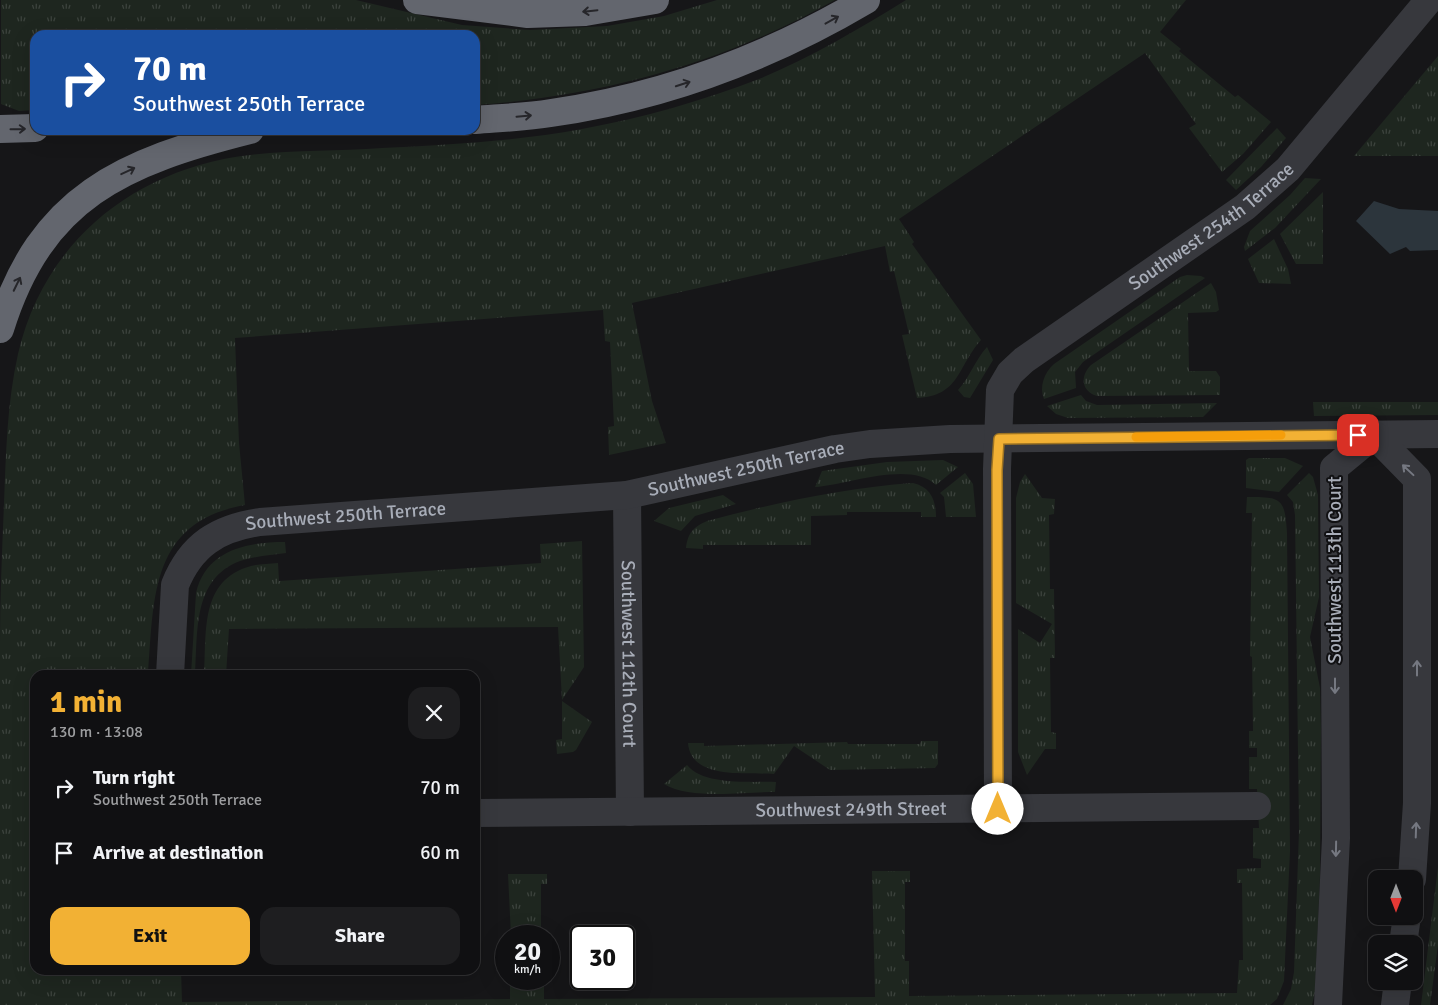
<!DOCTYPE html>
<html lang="en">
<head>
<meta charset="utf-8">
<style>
	:root { --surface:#101012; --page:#1e1e20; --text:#f1f3f6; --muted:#9c9d9f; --line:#303032; --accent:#f2b134 }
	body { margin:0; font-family:Signika,sans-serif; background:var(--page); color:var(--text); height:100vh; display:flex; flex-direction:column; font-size:19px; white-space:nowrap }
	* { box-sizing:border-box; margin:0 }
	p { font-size:16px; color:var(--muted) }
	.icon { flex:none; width:28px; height:28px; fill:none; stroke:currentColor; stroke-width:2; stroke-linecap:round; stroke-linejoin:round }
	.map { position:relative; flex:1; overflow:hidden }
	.drawer { position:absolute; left:30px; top:670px; width:450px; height:305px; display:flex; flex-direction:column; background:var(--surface); border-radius:15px; box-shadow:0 5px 20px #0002,0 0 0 1px var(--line) }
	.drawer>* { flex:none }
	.guide { position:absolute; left:30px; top:30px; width:450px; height:105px; border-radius:15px; box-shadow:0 5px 20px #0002,0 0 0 1px var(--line); background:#1a4fa0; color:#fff; overflow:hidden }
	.needle { width:32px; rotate:180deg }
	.fabs { position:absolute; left:1368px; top:870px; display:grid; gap:10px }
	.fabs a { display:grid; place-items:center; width:55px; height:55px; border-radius:10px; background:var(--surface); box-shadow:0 5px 20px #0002,0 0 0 1px var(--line); font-size:25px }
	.speed { position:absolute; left:495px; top:925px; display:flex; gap:10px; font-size:25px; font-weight:700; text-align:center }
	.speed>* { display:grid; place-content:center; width:65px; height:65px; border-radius:50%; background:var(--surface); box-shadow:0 5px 20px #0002,0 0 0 1px var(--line); line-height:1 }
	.speed small { font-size:12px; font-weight:400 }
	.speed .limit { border:2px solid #111; border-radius:8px; background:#fff; color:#111 }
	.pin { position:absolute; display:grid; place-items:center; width:42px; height:42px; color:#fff; margin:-21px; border-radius:10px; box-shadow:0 2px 8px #0006 }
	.me { position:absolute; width:55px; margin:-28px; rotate:0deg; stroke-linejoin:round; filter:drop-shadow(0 0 4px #0008) }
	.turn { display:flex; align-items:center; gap:18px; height:105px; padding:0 20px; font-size:22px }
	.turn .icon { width:65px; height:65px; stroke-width:2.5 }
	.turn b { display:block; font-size:35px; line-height:42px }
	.round { display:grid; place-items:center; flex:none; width:52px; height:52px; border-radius:15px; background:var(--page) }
	.overview { display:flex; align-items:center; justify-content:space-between; height:85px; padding:0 20px }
	h1 { font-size:30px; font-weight:700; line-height:38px; color:var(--accent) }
	.cta { display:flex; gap:10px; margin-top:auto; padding:10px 20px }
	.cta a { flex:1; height:58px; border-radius:15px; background:var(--accent); color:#111; font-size:20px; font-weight:700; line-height:58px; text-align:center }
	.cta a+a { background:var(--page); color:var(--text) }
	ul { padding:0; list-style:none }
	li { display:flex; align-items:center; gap:15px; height:65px; padding:0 20px }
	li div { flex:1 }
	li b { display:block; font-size:19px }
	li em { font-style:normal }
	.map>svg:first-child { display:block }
	.grass { fill:url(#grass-tufts) }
	.water { fill:#2c353c }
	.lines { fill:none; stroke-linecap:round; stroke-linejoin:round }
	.minor { stroke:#37383d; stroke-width:28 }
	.motorway { stroke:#63666e; stroke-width:28 }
	.oneway { stroke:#26262a }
	.oneway2 { stroke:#757881 }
	.route-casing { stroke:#9d7322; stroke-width:12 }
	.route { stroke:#f2b134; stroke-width:9 }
	.slow { stroke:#f59e0b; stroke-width:9 }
	.labels { text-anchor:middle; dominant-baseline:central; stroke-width:4; stroke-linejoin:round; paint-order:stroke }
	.street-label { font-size:19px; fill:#a8adb8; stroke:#111113 }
</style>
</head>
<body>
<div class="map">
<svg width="1438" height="1005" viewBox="0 0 1438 1005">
	<defs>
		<pattern id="grass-tufts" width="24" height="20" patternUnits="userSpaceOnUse" patternTransform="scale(1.25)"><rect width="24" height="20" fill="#1e261f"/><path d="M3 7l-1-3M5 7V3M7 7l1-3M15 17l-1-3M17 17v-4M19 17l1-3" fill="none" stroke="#3c433d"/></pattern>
	</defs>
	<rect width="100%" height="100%" fill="#161618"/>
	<!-- grass -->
	<g class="grass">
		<path d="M 1,0 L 356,0 L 462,25 L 530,30 L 607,26 L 664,16 L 717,0 L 835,0 C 723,63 603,96 475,105 L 475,35 L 35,35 L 35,110 L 19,111 L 1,104 Z"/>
		<path d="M 906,0 L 1186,0 L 1160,32 L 1181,49 L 1179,51 L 1235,97 L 1238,95 L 1271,122 L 1243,154 L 1222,172 L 1189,128 L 1196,124 L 1145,53 L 899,219 L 914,242 L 912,244 L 981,340 C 957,367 960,396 917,398 L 902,335 L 909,334 L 894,271 L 890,272 L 885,246 L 632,303 L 652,401 L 666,443 L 609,455 L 608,427 L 614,426 L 610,342 L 605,341 L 603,310 L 235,338 L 239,443 L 245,505 C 150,522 154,597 148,675 L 35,675 L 35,970 L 181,970 L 182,1002 L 510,999 L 510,979 L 544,979 L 544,999 L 875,997 L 872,871 L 910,871 L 910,882 L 905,882 L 905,961 L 909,961 L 909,996 L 1237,993 L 1239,960 L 1243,960 L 1242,883 L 1237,883 L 1237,869 L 1261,868 L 1261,859 L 1253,858 L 1253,828 L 1259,828 L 1257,789 L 1249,789 L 1249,757 L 1257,757 L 1257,748 L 1249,748 L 1249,731 L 1253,731 L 1252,657 L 1250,656 L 1252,513 L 1246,513 L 1247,497 C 1281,497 1285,498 1287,533 L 1290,851 L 1284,981 L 1277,999 L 1270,1005 L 0,1005 C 0,885 0,765 0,646 C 0,598 2,551 4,504 C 6,453 7,403 18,354 C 42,250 121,180 224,159 C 275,149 330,152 382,148 C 449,145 517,141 582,129 C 642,118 702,101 759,79 C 810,58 859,29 906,0 Z"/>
		<polygon points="1438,56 1438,156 1354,156"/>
		<polygon points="1277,128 1286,138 1261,167 1236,190 1226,180"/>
		<polygon points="1305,178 1321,179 1275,228 1245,251 1244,247 1250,231 1290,195"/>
		<polygon points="1323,192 1323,264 1296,264 1280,234"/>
		<polygon points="1274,239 1288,269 1291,284 1259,283 1248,259"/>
		<path d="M 1187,275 L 1201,276 L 1205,278 L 1083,362 L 1075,372 L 1076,388 L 1044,399 C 1039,387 1044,373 1054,364 L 1180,277 Z"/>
		<path d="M 1211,283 L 1216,292 L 1219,310 L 1216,312 L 1188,313 L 1189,371 L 1216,371 L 1220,377 L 1220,395 L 1097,396 C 1081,391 1080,376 1091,365 Z"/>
		<path d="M 987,347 L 993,360 L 970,398 L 964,397 L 958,390 C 970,377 975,360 987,347 Z"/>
		<polygon points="1081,395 1086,401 1097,405 1217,403 1203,417 1068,418 1056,414 1047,406"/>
		<polygon points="1313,402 1438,402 1438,415 1314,416"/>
		<polygon points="1249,458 1285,458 1303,466 1279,492 1246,488 1246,460"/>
		<path d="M 943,460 L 958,467 L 936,485 C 910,460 847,485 815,487 L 822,471 L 887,462 Z"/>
		<polygon points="965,473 973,484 976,517 946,517 944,497 940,493"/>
		<polygon points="1309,473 1313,477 1318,495 1319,597 1310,637 1320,688 1321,731 1320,875 1315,992 1312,1005 1283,1005 1291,989 1294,972 1299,831 1295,515 1293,502 1287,495"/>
		<polygon points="1025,474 1042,498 1055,499 1054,514 1049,515 1050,589 1054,589 1055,658 1050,658 1051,732 1056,733 1056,749 1045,749 1027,775 1018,752 1018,629 1040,643 1052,624 1016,603 1016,498 1020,482"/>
		<path d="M 913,483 C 930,487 936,499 936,517 L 921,517 L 921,512 L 847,512 L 847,515 L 811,516 L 811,545 L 703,545 L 703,549 L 686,548 C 688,533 693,527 707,521 C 775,503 843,488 913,483 Z"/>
		<polygon points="723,495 736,504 695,516 681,531 654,521 669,508"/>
		<path d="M 582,541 L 584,667 L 562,700 L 558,627 L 229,629 L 226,675 L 204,675 C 207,633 199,580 251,566 C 259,564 269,564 278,563 L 279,581 L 541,563 L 540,544 Z"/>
		<path d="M 285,542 L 286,553 C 271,555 255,556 240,561 C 192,579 198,633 195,675 L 191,675 L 196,593 C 206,550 247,542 285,542 Z"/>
		<polygon points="562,701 592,722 576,750 573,752 557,754 556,740 562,739"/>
		<path d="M 921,741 L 938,741 L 938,764 L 935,768 L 830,770 L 794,746 L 774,774 C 746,772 691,780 688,743 L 704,743 L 704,746 L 847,742 L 848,744 L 920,744 Z"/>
		<path d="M 687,765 C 704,786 751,781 776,782 L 775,792 C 744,792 690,800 664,784 Z"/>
		<polygon points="1438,867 1438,945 1430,1005 1421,1005"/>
		<polygon points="508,874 547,874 547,884 541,884 541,936 511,936"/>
	</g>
	<!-- water -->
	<polygon class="water" points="1374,201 1399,209 1438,211 1438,250 1410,251 1406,247 1390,254 1356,221"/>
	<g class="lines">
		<!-- minor -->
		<g class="minor">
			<path id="s1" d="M 627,495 L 630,812"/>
			<path id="s2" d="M 170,675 L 175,585 C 191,545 218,528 260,522 L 627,495 L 835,449 L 870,444 L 950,439 L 1438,434"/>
			<path id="s3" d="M 998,809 L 997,469 L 1000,390 L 1010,373 L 1024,360 L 1245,207 L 1288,169 L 1429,0"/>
			<path id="s4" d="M 475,813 L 1257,806"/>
			<polyline points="1403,944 1407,916"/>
			<polyline points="1328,1005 1336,838 1334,468 1374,435 1417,479 1417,803 1412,879"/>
			<polyline points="1395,1005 1398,981"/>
		</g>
		<!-- motorway -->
		<g class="motorway">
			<polyline points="417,0 528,14 585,12 655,0"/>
			<path d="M 475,120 C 500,118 526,117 551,113 C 663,97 768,58 866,0"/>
			<polyline points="0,129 35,128"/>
			<path d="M 0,329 C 41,196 123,162 250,130"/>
		</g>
	</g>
	<!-- one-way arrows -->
	<defs><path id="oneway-shaft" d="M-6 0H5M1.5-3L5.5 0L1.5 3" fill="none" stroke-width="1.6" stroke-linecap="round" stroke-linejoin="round" transform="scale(1.25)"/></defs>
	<g class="oneway">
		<use href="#oneway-shaft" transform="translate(590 11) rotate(174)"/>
		<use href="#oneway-shaft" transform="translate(832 20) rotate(-29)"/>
		<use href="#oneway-shaft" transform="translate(683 84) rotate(-18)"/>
		<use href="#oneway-shaft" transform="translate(524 116) rotate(-5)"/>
		<use href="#oneway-shaft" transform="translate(18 129) rotate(-1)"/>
		<use href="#oneway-shaft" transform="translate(128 171) rotate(-25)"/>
		<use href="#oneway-shaft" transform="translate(17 284) rotate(-64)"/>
	</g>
	<g class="oneway2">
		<use href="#oneway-shaft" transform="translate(1408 470) rotate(-137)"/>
		<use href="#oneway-shaft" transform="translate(1417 668) rotate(-90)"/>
		<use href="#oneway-shaft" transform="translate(1335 686) rotate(90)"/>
		<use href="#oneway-shaft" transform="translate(1416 830) rotate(-88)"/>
		<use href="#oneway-shaft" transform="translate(1336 849) rotate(91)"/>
	</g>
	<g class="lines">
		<!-- route casing -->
		<g class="route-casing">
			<polyline id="route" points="998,809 997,470 999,439 1358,435"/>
		</g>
		<!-- route -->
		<use href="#route" class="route"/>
		<!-- slow -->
		<polyline class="slow" points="1136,437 1281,435"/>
	</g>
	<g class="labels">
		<!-- street labels -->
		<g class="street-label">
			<text stroke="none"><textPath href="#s3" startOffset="688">Southwest 254th Terrace</textPath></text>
			<text stroke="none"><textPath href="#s2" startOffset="692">Southwest 250th Terrace</textPath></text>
			<text stroke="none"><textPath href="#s2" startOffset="288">Southwest 250th Terrace</textPath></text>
			<text transform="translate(1335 570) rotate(-90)">Southwest 113th Court</text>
			<text stroke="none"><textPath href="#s1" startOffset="159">Southwest 112th Court</textPath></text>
			<text stroke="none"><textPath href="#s4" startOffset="376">Southwest 249th Street</textPath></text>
		</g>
	</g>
</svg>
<div class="fabs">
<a><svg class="needle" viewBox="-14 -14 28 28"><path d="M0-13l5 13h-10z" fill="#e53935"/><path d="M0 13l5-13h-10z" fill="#9c9d9f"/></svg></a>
<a><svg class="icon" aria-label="layers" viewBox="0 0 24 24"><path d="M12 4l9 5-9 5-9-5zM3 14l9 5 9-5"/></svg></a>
</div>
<div class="speed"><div>20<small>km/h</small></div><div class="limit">30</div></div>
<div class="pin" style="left:1358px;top:435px;background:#d93025"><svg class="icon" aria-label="arrive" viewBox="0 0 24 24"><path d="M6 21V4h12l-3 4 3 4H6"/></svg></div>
<svg class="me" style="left:998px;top:809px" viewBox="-20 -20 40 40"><circle r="19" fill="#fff"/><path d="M0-13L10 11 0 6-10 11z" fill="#f2b134"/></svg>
<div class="guide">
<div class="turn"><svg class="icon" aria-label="right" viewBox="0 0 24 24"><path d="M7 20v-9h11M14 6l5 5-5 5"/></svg><div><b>70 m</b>Southwest 250th Terrace</div></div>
</div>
<section class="drawer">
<div class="overview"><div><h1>1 min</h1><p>130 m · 13:08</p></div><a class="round"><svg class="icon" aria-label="close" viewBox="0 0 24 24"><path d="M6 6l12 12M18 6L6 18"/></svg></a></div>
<ul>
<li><svg class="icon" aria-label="right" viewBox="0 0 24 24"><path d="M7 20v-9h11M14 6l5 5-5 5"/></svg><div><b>Turn right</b><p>Southwest 250th Terrace</p></div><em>70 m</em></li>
<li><svg class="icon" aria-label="arrive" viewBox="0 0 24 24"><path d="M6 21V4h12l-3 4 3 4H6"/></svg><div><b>Arrive at destination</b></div><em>60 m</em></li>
</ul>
<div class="cta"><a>Exit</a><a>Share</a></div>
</section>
</div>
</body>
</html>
